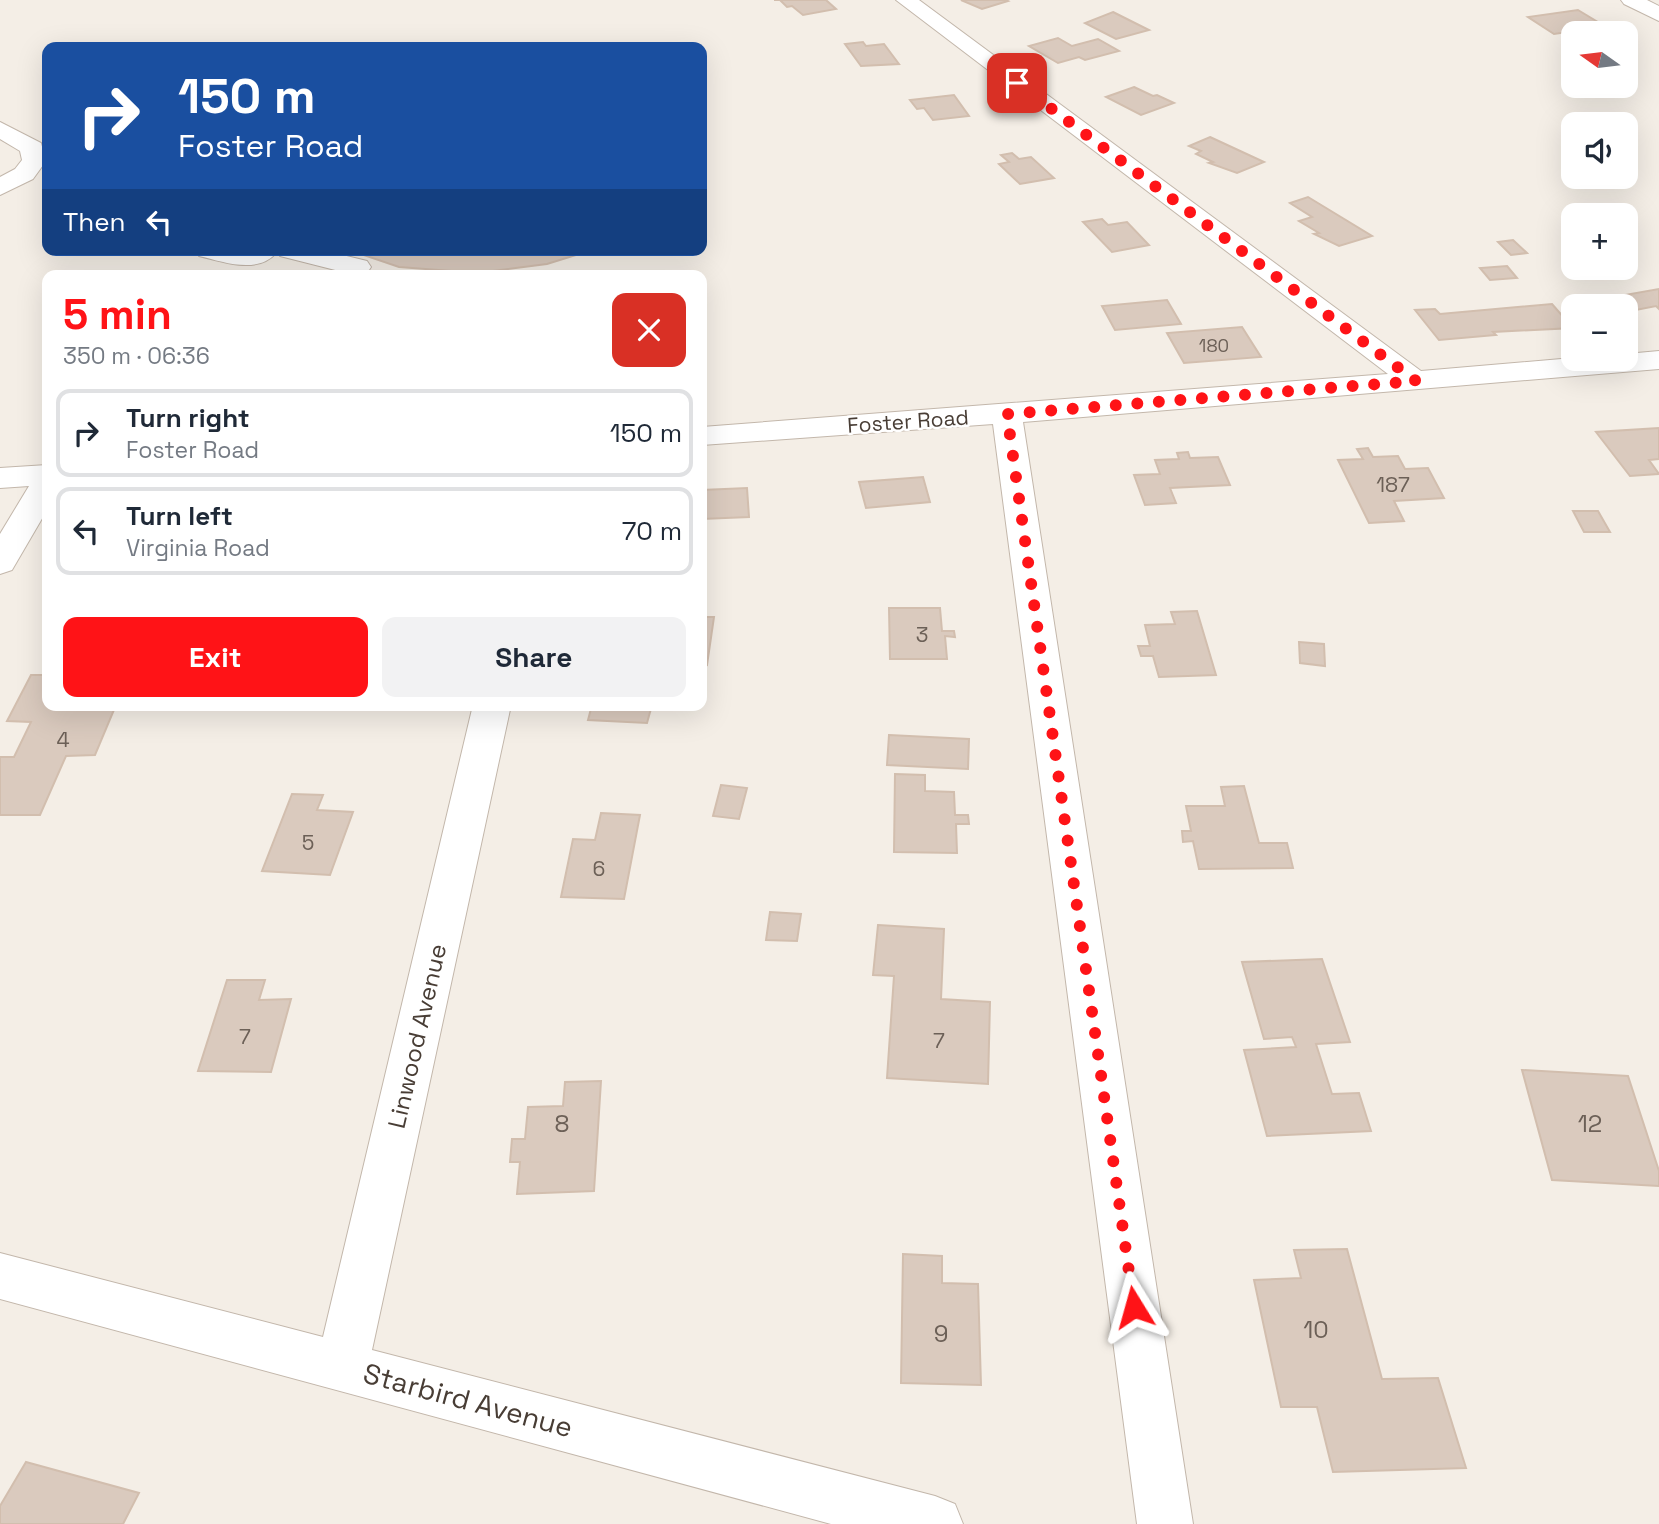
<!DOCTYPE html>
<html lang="en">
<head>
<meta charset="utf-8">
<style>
	:root { --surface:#fff; --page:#f2f2f3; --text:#1f2937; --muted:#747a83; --line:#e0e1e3; --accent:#ff1317 }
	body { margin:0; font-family:"Space Grotesk",sans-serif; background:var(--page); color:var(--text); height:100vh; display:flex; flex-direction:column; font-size:26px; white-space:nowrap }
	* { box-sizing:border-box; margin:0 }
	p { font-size:23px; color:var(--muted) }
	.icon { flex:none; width:38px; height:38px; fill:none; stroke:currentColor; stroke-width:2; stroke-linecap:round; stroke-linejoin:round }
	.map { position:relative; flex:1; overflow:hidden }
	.details { position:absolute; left:42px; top:270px; width:665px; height:441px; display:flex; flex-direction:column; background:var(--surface); border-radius:14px; box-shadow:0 7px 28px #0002 }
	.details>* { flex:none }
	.hud { position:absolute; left:42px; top:42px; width:665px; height:214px; border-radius:14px; box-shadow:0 7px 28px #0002; background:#1a4fa0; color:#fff; overflow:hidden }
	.needle { width:46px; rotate:284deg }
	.tools { position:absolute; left:1561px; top:21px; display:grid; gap:14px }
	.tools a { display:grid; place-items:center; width:77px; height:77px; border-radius:14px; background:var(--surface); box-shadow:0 7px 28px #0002; font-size:35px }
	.pin { position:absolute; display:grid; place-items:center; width:60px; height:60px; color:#fff; margin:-30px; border-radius:14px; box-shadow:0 4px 10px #0006 }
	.me { position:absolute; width:77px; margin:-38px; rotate:352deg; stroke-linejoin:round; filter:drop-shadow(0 0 5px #0008) }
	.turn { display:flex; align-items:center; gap:24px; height:147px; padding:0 21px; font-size:32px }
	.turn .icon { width:91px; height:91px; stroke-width:2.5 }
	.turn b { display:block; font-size:49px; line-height:60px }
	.then { display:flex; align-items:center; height:66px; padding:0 21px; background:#0003; gap:14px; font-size:26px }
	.round { display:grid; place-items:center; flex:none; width:74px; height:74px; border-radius:14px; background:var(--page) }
	.head { display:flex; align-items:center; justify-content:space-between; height:119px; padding:0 21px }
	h1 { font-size:42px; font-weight:600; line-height:52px; color:var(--accent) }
	.action { display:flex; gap:14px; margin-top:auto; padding:14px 21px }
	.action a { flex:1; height:80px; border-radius:14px; background:var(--accent); color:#fff; font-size:28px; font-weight:600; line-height:80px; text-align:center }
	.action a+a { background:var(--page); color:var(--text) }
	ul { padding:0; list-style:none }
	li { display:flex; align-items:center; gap:21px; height:88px; margin:0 14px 10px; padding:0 7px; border:4px solid var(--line); border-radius:14px }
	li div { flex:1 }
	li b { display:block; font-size:26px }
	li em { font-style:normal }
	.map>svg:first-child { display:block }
	.building { fill:#dacabe; stroke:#d2beae; stroke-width:2 }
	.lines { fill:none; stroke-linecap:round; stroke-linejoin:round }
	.minor-casing { stroke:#c3b7ab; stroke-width:2 }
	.minor { fill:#fff; fill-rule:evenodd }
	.route { stroke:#ff1317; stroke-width:12; stroke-dasharray:0 21.6 }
	.labels { text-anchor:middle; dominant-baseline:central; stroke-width:5; stroke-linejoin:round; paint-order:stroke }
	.far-number-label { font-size:18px; fill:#6c6057 }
	.far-street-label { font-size:21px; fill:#483d35; stroke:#fff }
	.number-label { font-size:21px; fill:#6c6057 }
	.street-label { font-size:24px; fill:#483d35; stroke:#fff }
	.near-number-label { font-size:24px; fill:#6c6057 }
	.near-street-label { font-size:28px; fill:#483d35; stroke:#fff }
</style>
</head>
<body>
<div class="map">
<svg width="1659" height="1524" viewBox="0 0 1659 1524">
	<rect width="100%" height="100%" fill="#f4eee6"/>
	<!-- building -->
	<g class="building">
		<polygon points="774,0 826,0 836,9 803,15 792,6 787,7 780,0"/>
		<polygon points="961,0 1006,0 1008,1 982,9"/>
		<polygon points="1578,10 1616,33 1578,33 1574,31 1554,34 1528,17"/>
		<polygon points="1113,12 1149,30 1116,39 1085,23"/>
		<polygon points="1058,38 1072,46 1098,39 1119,51 1085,60 1079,57 1058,63 1029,46"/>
		<polygon points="863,42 866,46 884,44 899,64 861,66 845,44"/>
		<polygon points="1134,87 1153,96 1157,95 1174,103 1141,115 1106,97"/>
		<polygon points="954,95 969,116 933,120 924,108 917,109 910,100"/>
		<polygon points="1210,137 1264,162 1237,173 1209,163 1213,162 1196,154 1201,151 1189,146"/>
		<polygon points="1012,153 1019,159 1031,157 1054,178 1020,184 999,164 1009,162 1001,155"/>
		<polygon points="1308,197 1372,236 1339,246 1314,234 1319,233 1299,221 1312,217 1290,203"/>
		<polygon points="1102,219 1108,225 1127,222 1149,245 1112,252 1083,222"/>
		<polygon points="1513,240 1527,253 1511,255 1498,242"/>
		<polygon points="349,250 592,250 547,264 478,273 399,267"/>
		<polygon points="1507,266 1517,278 1490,280 1480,268"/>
		<polygon points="1659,289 1659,309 1656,306 1636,310 1619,296"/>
		<polygon points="1167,300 1181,324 1115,330 1102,306"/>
		<polygon points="1552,304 1573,328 1493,332 1496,335 1439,340 1415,310 1435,309 1440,314"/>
		<polygon points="1242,327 1261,357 1184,363 1167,333"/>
		<polygon points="1659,428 1659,459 1649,460 1659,474 1630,476 1596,432"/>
		<polygon points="1368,448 1373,457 1398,456 1405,469 1428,468 1444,498 1394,501 1404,521 1369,523 1338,460 1363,459 1357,449"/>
		<polygon points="1188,452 1190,458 1218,457 1230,485 1170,488 1176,503 1145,505 1134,475 1160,474 1155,460 1179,459 1177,453"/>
		<polygon points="923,477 930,502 866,508 859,482"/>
		<polygon points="747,488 749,517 702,519 702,490"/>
		<polygon points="1573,511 1598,511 1610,532 1584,532"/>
		<polygon points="889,608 940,608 942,631 954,631 955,637 945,636 947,659 890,659"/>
		<polygon points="1197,611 1216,675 1159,677 1153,656 1141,656 1138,646 1150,646 1145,625 1175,624 1171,612"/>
		<polygon points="702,617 714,617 707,665 702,664"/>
		<polygon points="1299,642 1324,644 1325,666 1300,663"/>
		<polygon points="31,675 47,675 47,705 116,705 95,755 66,756 40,815 0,815 0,757 14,757 31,722 7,721"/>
		<polygon points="592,705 652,705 647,723 588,720"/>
		<polygon points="889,735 969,739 968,769 887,765"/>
		<polygon points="895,774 925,775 925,791 954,792 955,815 968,815 969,824 956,824 957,853 894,852"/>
		<polygon points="721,785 747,788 739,819 713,816"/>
		<polygon points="1244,786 1259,843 1287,843 1293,868 1199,869 1193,841 1183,842 1182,831 1191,831 1186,806 1225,806 1221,787"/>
		<polygon points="292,794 323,795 317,810 353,812 330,875 262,871"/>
		<polygon points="601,813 640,815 624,899 561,897 573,839 595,840"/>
		<polygon points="770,912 801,914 797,941 766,940"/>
		<polygon points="878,925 944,929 941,999 990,1002 988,1084 887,1078 894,976 873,975"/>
		<polygon points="1322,959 1350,1042 1316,1044 1332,1094 1359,1093 1371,1131 1267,1136 1244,1050 1296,1047 1292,1037 1264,1039 1242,962"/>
		<polygon points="227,980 265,980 259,1000 291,999 271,1072 198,1071"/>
		<polygon points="1522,1070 1628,1076 1659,1171 1659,1186 1552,1180"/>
		<polygon points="601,1081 594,1191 517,1194 520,1162 510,1162 512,1139 525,1139 528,1107 563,1106 565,1082"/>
		<polygon points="1347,1249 1382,1379 1438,1378 1466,1468 1333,1472 1317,1407 1281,1407 1254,1280 1301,1278 1294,1250"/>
		<polygon points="903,1254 942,1256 942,1283 978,1284 981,1385 901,1383"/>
		<polygon points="26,1462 139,1493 123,1524 0,1524 0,1506"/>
	</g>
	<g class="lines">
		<!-- minor casing -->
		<g class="minor-casing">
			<g id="minor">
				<polygon points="896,0 919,0 1421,371 1573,358 1626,359 1626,354 1659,351 1659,369 1023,422 1193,1524 1137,1524 993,424 702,445 702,427 1388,374"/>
				<polygon points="1621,0 1647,0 1659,6 1659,21 1624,4"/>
				<polygon points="0,122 41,143 46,161 33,179 0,195 0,177 15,169 22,160 20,151 0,139"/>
				<path d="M 195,250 L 322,250 L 367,261 L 371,267 L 367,273 L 355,275 L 280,256 L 277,252 C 258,275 224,262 199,256 Z"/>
				<polygon points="47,465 47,510 12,570 0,574 0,534 29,486 0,488 0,468"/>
				<polygon points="473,705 511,705 372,1350 935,1496 955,1504 963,1524 831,1524 0,1299 0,1253 323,1337"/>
			</g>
		</g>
		<!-- minor -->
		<use href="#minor" class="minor"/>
	</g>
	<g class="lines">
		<!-- route -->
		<polyline class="route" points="1017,83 1416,381 1007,414 1134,1307"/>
	</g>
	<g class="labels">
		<!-- far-number labels -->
		<g class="far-number-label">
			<text x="1214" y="345">180</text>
		</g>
		<!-- far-street labels -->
		<g class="far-street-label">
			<text transform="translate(908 421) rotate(-4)">Foster Road</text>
		</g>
		<!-- number labels -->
		<g class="number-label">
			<text x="1393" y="484">187</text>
			<text x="922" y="634">3</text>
			<text x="63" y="739">4</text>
			<text x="308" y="842">5</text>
			<text x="599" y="868">6</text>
			<text x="245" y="1036">7</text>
			<text x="939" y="1040">7</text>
		</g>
		<!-- street labels -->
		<g class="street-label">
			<text transform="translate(417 1036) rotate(-77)">Linwood Avenue</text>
		</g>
		<!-- near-number labels -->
		<g class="near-number-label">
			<text x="562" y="1123">8</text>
			<text x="1590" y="1123">12</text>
			<text x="1316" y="1329">10</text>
			<text x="941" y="1333">9</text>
		</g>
		<!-- near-street labels -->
		<g class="near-street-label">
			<text transform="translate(468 1400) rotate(15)">Starbird Avenue</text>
		</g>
	</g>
</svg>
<div class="tools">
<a><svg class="needle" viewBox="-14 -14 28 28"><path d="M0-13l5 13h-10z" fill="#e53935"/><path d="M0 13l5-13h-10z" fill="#747a83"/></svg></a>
<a><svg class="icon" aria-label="sound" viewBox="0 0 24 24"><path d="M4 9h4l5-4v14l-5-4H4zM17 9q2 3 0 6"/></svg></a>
<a>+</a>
<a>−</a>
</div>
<div class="pin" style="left:1017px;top:83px;background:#d93025"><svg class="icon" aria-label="arrive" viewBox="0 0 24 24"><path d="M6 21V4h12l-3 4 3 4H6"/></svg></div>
<svg class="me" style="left:1134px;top:1307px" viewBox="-20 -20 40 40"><path d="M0-17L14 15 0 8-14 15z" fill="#ff1317" stroke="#fff" stroke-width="4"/></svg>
<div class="hud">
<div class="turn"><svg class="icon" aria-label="right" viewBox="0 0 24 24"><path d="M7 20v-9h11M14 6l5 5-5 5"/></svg><div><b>150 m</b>Foster Road</div></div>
<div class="then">Then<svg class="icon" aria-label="left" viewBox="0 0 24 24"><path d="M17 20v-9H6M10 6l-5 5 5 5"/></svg></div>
</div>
<section class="details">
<div class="head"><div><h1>5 min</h1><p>350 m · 06:36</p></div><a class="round" style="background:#d93025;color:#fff"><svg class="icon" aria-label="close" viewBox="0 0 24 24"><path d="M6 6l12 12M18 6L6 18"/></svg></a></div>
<ul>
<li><svg class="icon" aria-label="right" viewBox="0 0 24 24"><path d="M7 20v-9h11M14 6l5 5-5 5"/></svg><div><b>Turn right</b><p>Foster Road</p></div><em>150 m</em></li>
<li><svg class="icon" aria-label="left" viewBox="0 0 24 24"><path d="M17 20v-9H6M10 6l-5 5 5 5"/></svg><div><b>Turn left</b><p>Virginia Road</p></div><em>70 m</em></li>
</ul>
<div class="action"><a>Exit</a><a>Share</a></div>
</section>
</div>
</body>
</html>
